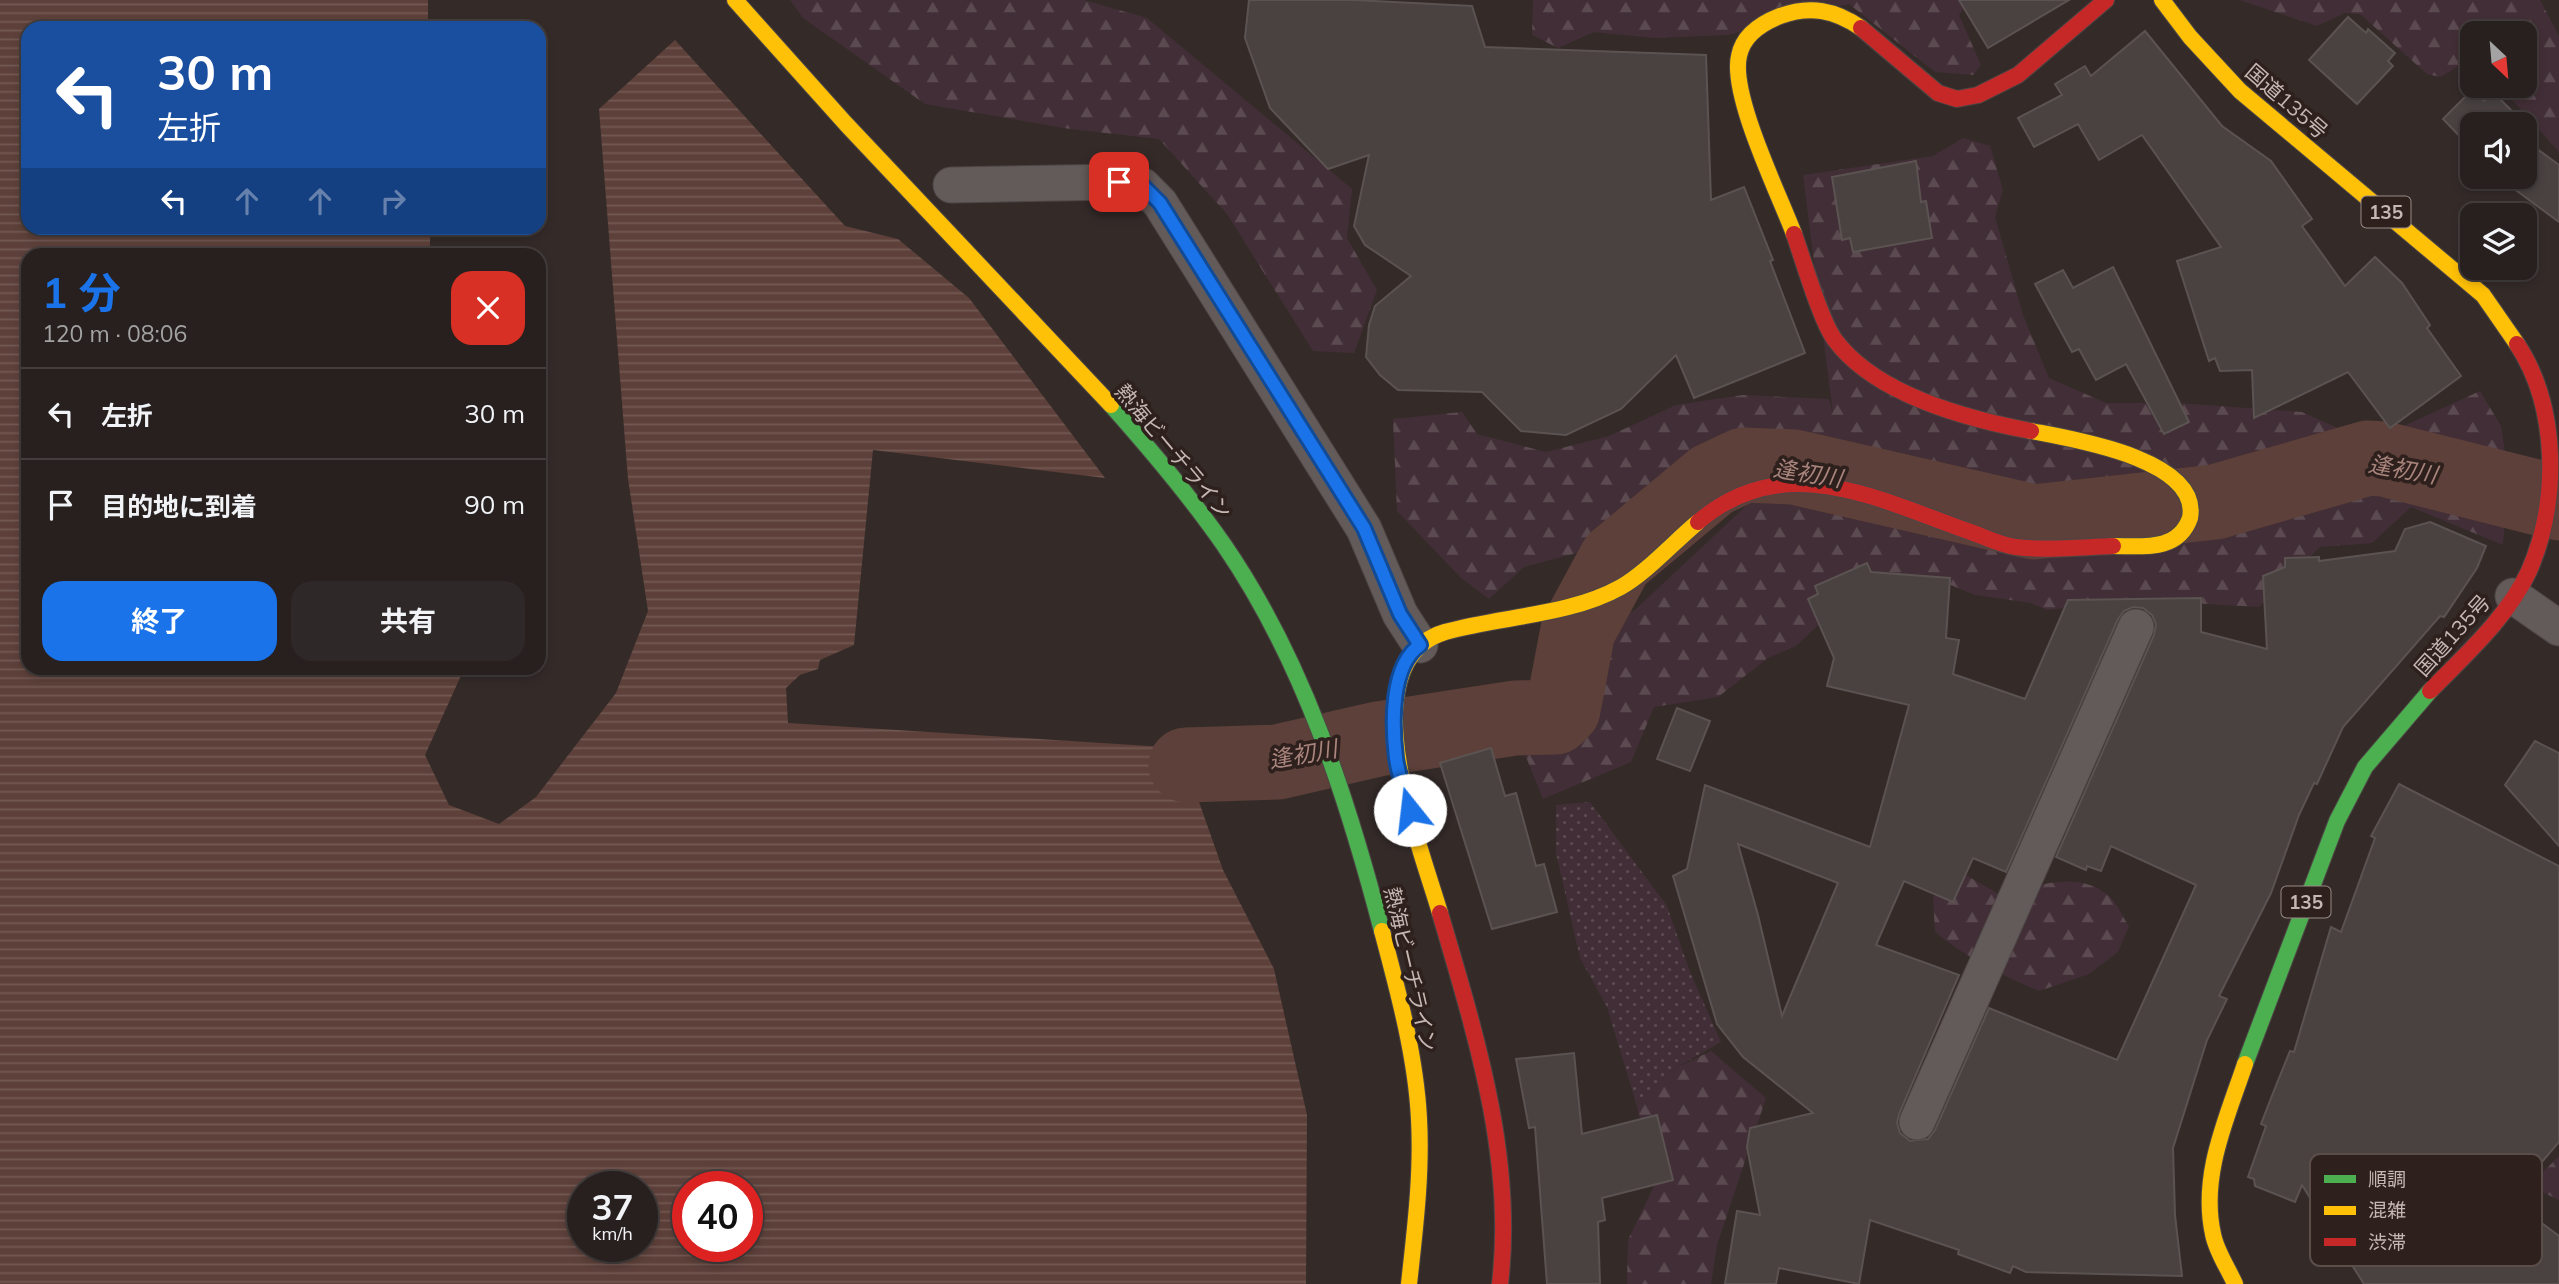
<!DOCTYPE html>
<html lang="ja">
<head>
<meta charset="utf-8">
<style>
	:root { --surface:#27201f; --page:#2f2828; --text:#f1f3f6; --muted:#a4a3a4; --line:#433e3d; --accent:#1a73e8 }
	body { margin:0; font-family:Mulish,"Noto Sans JP",sans-serif; background:var(--page); color:var(--text); height:100vh; display:flex; flex-direction:column; font-size:26px; white-space:nowrap }
	* { box-sizing:border-box; margin:0 }
	p { font-size:23px; color:var(--muted) }
	.icon { flex:none; width:38px; height:38px; fill:none; stroke:currentColor; stroke-width:2; stroke-linecap:round; stroke-linejoin:round }
	.map { position:relative; flex:1; overflow:hidden }
	.panel { position:absolute; left:21px; top:248px; width:525px; height:427px; display:flex; flex-direction:column; background:var(--surface); border-radius:21px; box-shadow:0 4px 10px #0003,0 0 0 2px var(--line) }
	.panel>* { flex:none }
	.banner { position:absolute; left:21px; top:21px; width:525px; height:214px; border-radius:21px; box-shadow:0 4px 10px #0003,0 0 0 2px var(--line); background:#1a4fa0; color:#fff; overflow:hidden }
	.needle { width:46px; rotate:154deg }
	.tools { position:absolute; left:2460px; top:21px; display:grid; gap:14px }
	.tools a { display:grid; place-items:center; width:77px; height:77px; border-radius:14px; background:var(--surface); box-shadow:0 4px 10px #0003,0 0 0 2px var(--line); font-size:35px }
	.speed { position:absolute; left:567px; top:1171px; display:flex; gap:14px; font-size:35px; font-weight:700; text-align:center }
	.speed>* { display:grid; place-content:center; width:91px; height:91px; border-radius:50%; background:var(--surface); box-shadow:0 4px 10px #0003,0 0 0 2px var(--line); line-height:1 }
	.speed small { font-size:18px; font-weight:400 }
	.speed .limit { border:10px solid #d22; background:#fff; color:#111 }
	.pin { position:absolute; display:grid; place-items:center; width:60px; height:60px; color:#fff; margin:-30px; border-radius:14px; box-shadow:0 4px 10px #0006 }
	.me { position:absolute; width:77px; margin:-38px; rotate:344deg; stroke-linejoin:round; filter:drop-shadow(0 0 5px #0008) }
	.turn { display:flex; align-items:center; gap:24px; height:147px; padding:0 21px; font-size:32px }
	.turn .icon { width:91px; height:91px; stroke-width:2.5 }
	.turn b { display:block; font-size:49px; line-height:60px }
	.lanes { display:flex; align-items:center; height:66px; padding:0 21px; background:#0003; justify-content:center; gap:35px; direction:ltr }
	.lanes .off { opacity:.35 }
	.round { display:grid; place-items:center; flex:none; width:74px; height:74px; border-radius:21px; background:var(--page) }
	.overview { display:flex; align-items:center; justify-content:space-between; height:119px; padding:0 21px }
	h1 { font-size:42px; font-weight:700; line-height:52px; color:var(--accent) }
	.primary-button { display:flex; gap:14px; margin-top:auto; padding:14px 21px }
	.primary-button a { flex:1; height:80px; border-radius:21px; background:var(--accent); color:#fff; font-size:28px; font-weight:700; line-height:80px; text-align:center }
	.primary-button a+a { background:var(--page); color:var(--text) }
	ul { padding:0; list-style:none }
	li { display:flex; align-items:center; gap:21px; height:91px; padding:0 21px; border-top:2px solid var(--line) }
	li div { flex:1 }
	li b { display:block; font-size:26px }
	li em { font-style:normal }
	.map>svg:first-child { display:block }
	.grass { fill:url(#grass-dots) }
	.forest { fill:url(#forest-firs) }
	.water { fill:url(#water-rules); fill-rule:evenodd }
	.lines { fill:none; stroke-linecap:round; stroke-linejoin:round }
	.river { stroke:#5d4039; stroke-width:75 }
	.building { fill:#494240; stroke:#5b5351; stroke-width:2; fill-rule:evenodd }
	.street-casing { stroke:#4d4645; stroke-width:37 }
	.fast-casing { stroke:#4d4645; stroke-width:18 }
	.slow-casing { stroke:#4d4645; stroke-width:18 }
	.jam-casing { stroke:#4d4645; stroke-width:18 }
	.street { stroke:#635b59; stroke-width:35 }
	.fast { stroke:#4caf50; stroke-width:16 }
	.slow { stroke:#ffc107; stroke-width:16 }
	.jam { stroke:#c62828; stroke-width:16 }
	.route-casing { stroke:#114b97; stroke-width:18 }
	.route { stroke:#1a73e8; stroke-width:12 }
	.labels { text-anchor:middle; dominant-baseline:central; stroke-width:7; stroke-linejoin:round; paint-order:stroke }
	.shield { fill:#2e201d; stroke:#988a86; stroke-width:2 }
	.shield-label { font-size:19px; font-weight:bold; fill:#c5b7b3 }
	.street-label { font-size:21px; fill:#c5b7b3; stroke:#2e201d }
	.water-label { font-size:23px; font-style:italic; fill:#aa857d; stroke:#2e201d }
	.key { fill:#2e201d; stroke:#5b4d4a; stroke-width:2 }
	.key-label { font-size:19px; fill:#c5b7b3 }
</style>
</head>
<body>
<div class="map">
<svg width="2559" height="1284" viewBox="0 0 2559 1284">
	<defs>
		<pattern id="grass-dots" width="8" height="8" patternUnits="userSpaceOnUse" patternTransform="scale(1.75)"><rect width="8" height="8" fill="#422e36"/><path d="M2 2h.1M6 6h.1" fill="none" stroke="#5c4a51" stroke-width="1.8" stroke-linecap="round"/></pattern>
		<pattern id="forest-firs" width="22" height="20" patternUnits="userSpaceOnUse" patternTransform="scale(1.75)"><rect width="22" height="20" fill="#422e36"/><path d="M5 1l3.5 6h-7zM16 11l3.5 6h-7z" fill="#5c4a51"/></pattern>
		<pattern id="water-rules" width="6" height="5" patternUnits="userSpaceOnUse" patternTransform="scale(1.75)"><rect width="6" height="5" fill="#5d4039"/><path d="M0 2.5h6" fill="none" stroke="#735953"/></pattern>
	</defs>
	<rect width="100%" height="100%" fill="#342b29"/>
	<!-- grass -->
	<polygon class="grass" points="1590,802 1667,906 1690,972 1721,1042 1674,1069 1636,1103 1607,1007 1580,958 1556,853 1556,805"/>
	<!-- forest -->
	<g class="forest">
		<polygon points="790,0 1084,0 1147,18 1352,189 1347,238 1377,290 1354,353 1313,351 1227,214 1159,139 1070,129 925,104 803,18"/>
		<polygon points="1533,0 1969,0 1959,15 1981,65 1973,75 1935,72 1849,4 1728,35 1654,38 1594,32 1558,48 1532,35"/>
		<polygon points="2239,0 2540,0 2559,36 2559,152 2500,86 2525,86 2525,33 2473,33 2473,61 2470,60 2440,77 2427,74 2360,14 2345,13 2317,26"/>
		<polygon points="1963,138 1990,146 2003,190 1995,217 2023,315 2049,378 2106,403 2178,403 2302,412 2369,442 2480,391 2501,426 2508,473 2503,545 2411,507 2372,543 2320,547 2259,607 2140,600 2047,610 2031,603 1975,595 1941,581 1824,620 1796,646 1768,658 1718,697 1654,707 1631,762 1543,799 1520,742 1524,718 1544,673 1636,609 1815,441 1799,454 1663,530 1524,567 1489,599 1461,578 1397,511 1393,419 1462,412 1477,434 1546,452 1609,436 1676,405 1743,395 1829,399 1833,414 1803,175 1933,156"/>
		<path d="M 1964,874 L 2002,896 C 2037,885 2081,869 2111,898 C 2118,905 2123,918 2129,926 L 2118,952 L 2089,974 L 2039,991 C 2001,975 1967,958 1935,932 L 1933,897 Z"/>
		<polygon points="1711,1051 1766,1098 1717,1245 1711,1284 1627,1284 1628,1240 1656,1182 1636,1103 1674,1069"/>
		<polygon points="2559,1156 2559,1200 2529,1186"/>
	</g>
	<!-- water -->
	<path class="water" d="M 0,0 L 428,0 L 428,28 L 28,28 L 28,228 L 430,228 L 430,255 L 28,256 L 28,668 L 464,669 L 425,755 L 449,805 L 499,824 L 536,797 L 616,693 L 648,611 L 628,479 L 599,109 L 675,40 L 845,226 L 898,239 L 969,298 L 1105,478 L 873,450 L 854,645 L 820,660 L 818,669 L 800,675 L 786,688 L 788,723 L 1180,748 L 1223,870 L 1274,969 L 1307,1115 L 1306,1284 L 0,1284 ZM 583,1186 L 642,1186 L 642,1246 L 583,1246 ZM 688,1186 L 747,1186 L 747,1246 L 688,1246 Z"/>
	<g class="lines">
		<!-- river -->
		<polyline class="river" points="1186,765 1278,762 1378,739 1515,718 1555,717 1563,709 1578,630 1616,560 1712,480 1744,465 1794,467 2034,522 2215,502 2368,458 2384,459 2559,503"/>
	</g>
	<!-- building -->
	<g class="building">
		<polygon points="1249,0 1354,0 1472,6 1485,47 1706,55 1711,200 1744,187 1773,260 1770,261 1805,353 1694,398 1676,355 1621,409 1566,435 1521,431 1482,392 1398,390 1380,375 1366,357 1369,325 1375,306 1411,276 1365,245 1354,226 1369,155 1328,169 1270,108 1245,38"/>
		<polygon points="1959,0 2069,0 1988,48"/>
		<polygon points="2348,17 2366,33 2368,29 2395,53 2388,61 2393,66 2357,104 2309,60"/>
		<polygon points="2145,31 2222,126 2271,161 2312,219 2302,226 2345,286 2375,257 2402,283 2430,325 2427,328 2461,376 2390,428 2348,372 2254,418 2252,370 2220,371 2215,358 2209,361 2177,261 2221,247 2142,135 2099,160 2078,124 2034,147 2018,118 2062,95 2055,84 2085,66 2091,76"/>
		<polygon points="2473,89 2484,101 2493,92 2523,122 2473,124 2473,150 2443,119"/>
		<polygon points="2525,140 2559,165 2559,222 2498,177 2525,177"/>
		<polygon points="1916,161 1921,202 1926,201 1932,238 1853,252 1850,238 1842,240 1832,177"/>
		<polygon points="2113,267 2189,422 2164,434 2126,364 2096,380 2079,349 2072,352 2035,284 2063,270 2073,288"/>
		<path d="M 2430,522 L 2486,546 L 2477,568 L 2444,617 L 2440,616 L 2343,727 L 2317,784 L 2314,783 L 2299,815 L 2271,893 L 2219,996 L 2227,999 L 2207,1040 L 2173,1148 L 2175,1215 L 2182,1276 L 2026,1272 L 2013,1266 L 2010,1273 L 1958,1254 L 1959,1250 L 1870,1220 L 1859,1284 L 1779,1268 L 1776,1284 L 1725,1284 L 1737,1211 L 1760,1215 L 1747,1147 L 1750,1128 L 1813,1113 L 1743,1057 L 1717,1024 L 1673,876 L 1687,869 L 1705,785 L 1870,847 L 1909,705 L 1827,686 L 1834,658 L 1808,599 L 1818,594 L 1815,586 L 1867,563 L 1871,572 L 1950,578 L 1946,638 L 1959,640 L 1953,674 L 2025,699 L 2068,600 L 2201,598 L 2201,632 L 2267,649 L 2263,576 L 2285,567 L 2285,558 L 2319,557 L 2319,561 L 2395,551 L 2405,529 ZM 2133,607 L 2143,608 L 2152,615 L 2156,624 L 2154,635 L 2056,857 L 2086,870 L 2087,866 L 2101,871 L 2111,846 L 2196,885 L 2117,1060 L 1989,1008 L 1935,1130 L 1928,1139 L 1910,1141 L 1900,1133 L 1897,1123 L 1899,1114 L 1959,975 L 1876,945 L 1904,881 L 1953,902 L 1973,858 L 2006,872 L 2118,619 L 2124,611 ZM 1738,844 L 1838,883 L 1782,1016 L 1758,915 Z"/>
		<polygon points="1677,708 1710,721 1690,771 1657,759"/>
		<polygon points="2535,741 2559,753 2559,846 2505,785"/>
		<polygon points="1491,748 1505,796 1516,793 1536,866 1544,864 1557,912 1492,929 1440,763"/>
		<polygon points="2399,784 2559,866 2559,1142 2510,1199 2559,1236 2559,1284 2364,1284 2341,1248 2349,1244 2335,1238 2302,1185 2295,1202 2255,1186 2254,1179 2248,1177 2266,1126 2261,1124 2275,1088 2290,1051 2294,1052 2331,927 2341,932 2375,838 2371,836"/>
		<polygon points="1574,1053 1582,1134 1657,1115 1673,1180 1602,1198 1605,1220 1598,1222 1600,1284 1547,1284 1535,1127 1529,1128 1516,1059"/>
	</g>
	<g class="lines">
		<!-- street casing -->
		<g class="street-casing">
			<g id="street">
				<polyline points="951,185 1119,182 1143,186 1160,203 1364,529 1400,614 1420,645"/>
				<polyline points="2513,596 2559,628"/>
				<polyline points="1917,1122 2136,627"/>
			</g>
		</g>
		<!-- fast casing -->
		<g class="fast-casing">
			<g id="fast">
				<path d="M 1111,405 C 1151,450 1190,496 1224,545 C 1303,660 1347,797 1382,931"/>
				<polyline points="2245,1064 2337,821 2365,767 2430,691"/>
			</g>
		</g>
		<!-- slow casing -->
		<g class="slow-casing">
			<g id="slow">
				<polyline points="735,0 846,124 1111,405"/>
				<polyline points="2162,0 2190,37 2240,91 2483,295 2517,344"/>
				<path d="M 1794,234 C 1779,194 1730,95 1739,56 C 1743,35 1762,23 1780,16 C 1810,5 1835,10 1861,28"/>
				<path d="M 2031,431 C 2072,439 2201,459 2190,518 C 2178,552 2142,546 2113,546"/>
				<path d="M 1440,913 C 1421,847 1346,662 1445,632 C 1501,616 1569,616 1621,587 C 1646,573 1675,541 1698,522"/>
				<path d="M 1382,931 C 1398,991 1416,1057 1419,1119 C 1422,1174 1415,1229 1409,1284"/>
				<path d="M 2235,1284 C 2228,1268 2216,1251 2213,1234 C 2200,1175 2227,1118 2245,1064"/>
			</g>
		</g>
		<!-- jam casing -->
		<g class="jam-casing">
			<g id="jam">
				<polyline points="1861,28 1938,93 1957,99 1978,95 2018,75 2106,0"/>
				<path d="M 1794,234 C 1803,259 1821,322 1835,340 C 1876,395 1967,419 2031,431"/>
				<path d="M 1698,522 C 1783,449 1875,498 1965,530 C 1981,535 1999,545 2016,547 C 2047,551 2082,547 2113,546"/>
				<path d="M 2430,691 C 2466,654 2507,618 2529,571 C 2559,502 2559,408 2517,344"/>
				<path d="M 1440,913 C 1475,1033 1515,1157 1500,1284"/>
			</g>
		</g>
		<!-- street -->
		<use href="#street" class="street"/>
		<!-- fast -->
		<use href="#fast" class="fast"/>
		<!-- slow -->
		<use href="#slow" class="slow"/>
		<!-- jam -->
		<use href="#jam" class="jam"/>
	</g>
	<g class="lines">
		<!-- route casing -->
		<g class="route-casing">
			<path id="route" d="M 1119,182 L 1143,186 L 1160,203 L 1364,528 L 1400,614 L 1420,645 C 1390,666 1392,725 1396,758 C 1398,775 1406,793 1410,810"/>
		</g>
		<!-- route -->
		<use href="#route" class="route"/>
	</g>
	<g class="labels">
		<!-- shield labels -->
		<g class="shield">
			<rect x="2361.5" y="196.5" width="49" height="31" rx="5"/>
			<rect x="2281.5" y="886.5" width="49" height="31" rx="5"/>
		</g>
		<g class="shield-label">
			<text x="2386" y="212">135</text>
			<text x="2306" y="902">135</text>
		</g>
		<!-- street labels -->
		<g class="street-label">
			<text transform="translate(2287 101) rotate(41)">国道135号</text>
			<text transform="translate(1174 451) rotate(50)">熱海ビーチライン</text>
			<text transform="translate(2452 635) rotate(-48)">国道135号</text>
			<text transform="translate(1411 969) rotate(77)">熱海ビーチライン</text>
		</g>
		<!-- water labels -->
		<g class="water-label">
			<text transform="translate(2403 469) rotate(10)">逢初川</text>
			<text transform="translate(1808 473) rotate(9)">逢初川</text>
			<text transform="translate(1303 754) rotate(-10)">逢初川</text>
		</g>
	</g>
	<!-- legend -->
	<rect x="2310" y="1154" width="232" height="112" rx="10" class="key"/>
	<rect x="2324" y="1175" width="32" height="8" fill="#4caf50"/>
	<rect x="2324" y="1206" width="32" height="9" fill="#ffc107"/>
	<rect x="2324" y="1238" width="32" height="8" fill="#c62828"/>
	<g class="key-label">
		<text x="2368" y="1186">順調</text>
		<text x="2368" y="1217">混雑</text>
		<text x="2368" y="1249">渋滞</text>
	</g>
</svg>
<div class="tools">
<a><svg class="needle" viewBox="-14 -14 28 28"><path d="M0-13l5 13h-10z" fill="#e53935"/><path d="M0 13l5-13h-10z" fill="#a4a3a4"/></svg></a>
<a><svg class="icon" aria-label="sound" viewBox="0 0 24 24"><path d="M4 9h4l5-4v14l-5-4H4zM17 9q2 3 0 6"/></svg></a>
<a><svg class="icon" aria-label="layers" viewBox="0 0 24 24"><path d="M12 4l9 5-9 5-9-5zM3 14l9 5 9-5"/></svg></a>
</div>
<div class="speed"><div>37<small>km/h</small></div><div class="limit">40</div></div>
<div class="pin" style="left:1119px;top:182px;background:#d93025"><svg class="icon" aria-label="arrive" viewBox="0 0 24 24"><path d="M6 21V4h12l-3 4 3 4H6"/></svg></div>
<svg class="me" style="left:1410px;top:810px" viewBox="-20 -20 40 40"><circle r="19" fill="#fff"/><path d="M0-13L10 11 0 6-10 11z" fill="#1a73e8"/></svg>
<div class="banner">
<div class="turn"><svg class="icon" aria-label="left" viewBox="0 0 24 24"><path d="M17 20v-9H6M10 6l-5 5 5 5"/></svg><div><b>30 m</b>左折</div></div>
<div class="lanes"><svg class="icon" aria-label="left" viewBox="0 0 24 24"><path d="M17 20v-9H6M10 6l-5 5 5 5"/></svg><svg class="icon off" aria-label="ahead" viewBox="0 0 24 24"><path d="M12 20V5M6 11l6-6 6 6"/></svg><svg class="icon off" aria-label="ahead" viewBox="0 0 24 24"><path d="M12 20V5M6 11l6-6 6 6"/></svg><svg class="icon off" aria-label="right" viewBox="0 0 24 24"><path d="M7 20v-9h11M14 6l5 5-5 5"/></svg></div>
</div>
<section class="panel">
<div class="overview"><div><h1>1 分</h1><p>120 m · 08:06</p></div><a class="round" style="background:#d93025;color:#fff"><svg class="icon" aria-label="close" viewBox="0 0 24 24"><path d="M6 6l12 12M18 6L6 18"/></svg></a></div>
<ul>
<li><svg class="icon" aria-label="left" viewBox="0 0 24 24"><path d="M17 20v-9H6M10 6l-5 5 5 5"/></svg><div><b>左折</b></div><em>30 m</em></li>
<li><svg class="icon" aria-label="arrive" viewBox="0 0 24 24"><path d="M6 21V4h12l-3 4 3 4H6"/></svg><div><b>目的地に到着</b></div><em>90 m</em></li>
</ul>
<div class="primary-button"><a>終了</a><a>共有</a></div>
</section>
</div>
</body>
</html>
